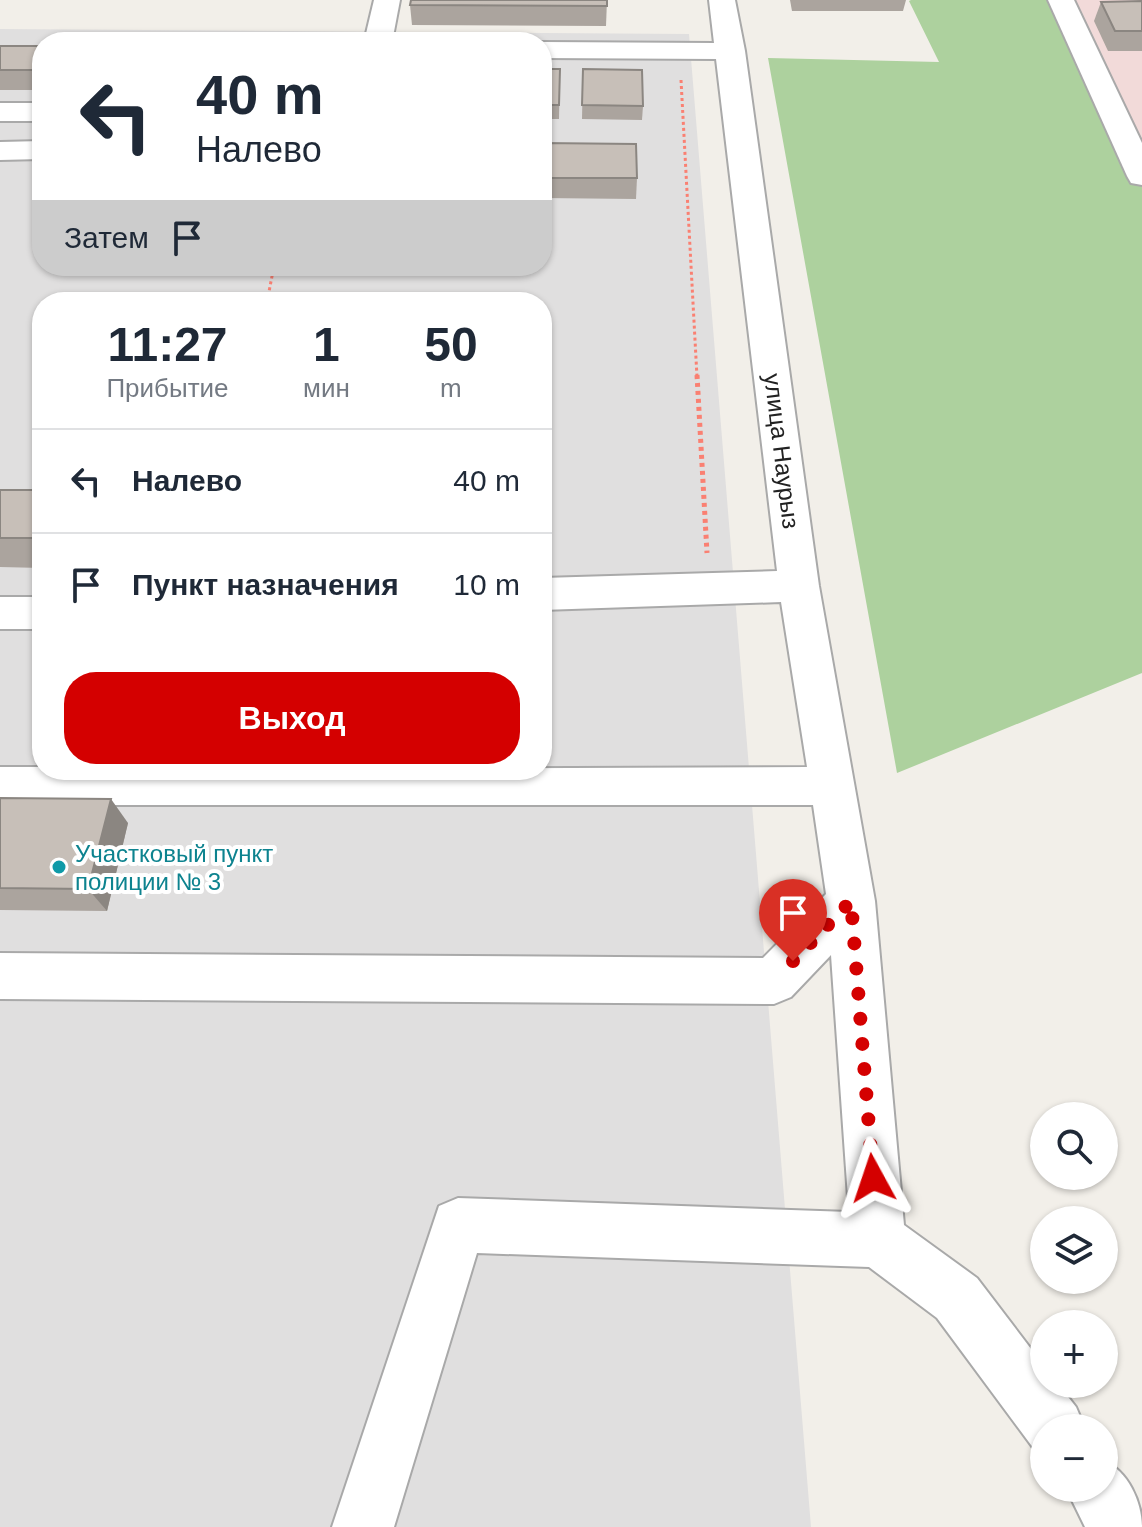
<!DOCTYPE html>
<html lang="ru">
<head>
<meta charset="utf-8">
<style>
	:root { --surface:#fff; --page:#f2f2f3; --text:#1f2937; --muted:#747a83; --line:#e0e1e3; --accent:#d40000 }
	body { margin:0; font-family:Helvetica,sans-serif; background:var(--page); color:var(--text); height:100vh; display:flex; flex-direction:column; font-size:30px; white-space:nowrap }
	* { box-sizing:border-box; margin:0 }
	p { font-size:26px; color:var(--muted) }
	.icon { flex:none; width:44px; height:44px; fill:none; stroke:currentColor; stroke-width:2; stroke-linecap:round; stroke-linejoin:round }
	.map { position:relative; flex:1; overflow:hidden }
	.details { position:absolute; left:32px; top:292px; width:520px; height:488px; display:flex; flex-direction:column; background:var(--surface); border-radius:32px; box-shadow:0 2px 6px #0004 }
	.details>* { flex:none }
	.top-card { position:absolute; left:32px; top:32px; width:520px; height:244px; border-radius:32px; box-shadow:0 2px 6px #0004; background:#fff; color:var(--text); overflow:hidden }
	.controls { position:absolute; left:1030px; top:1102px; display:grid; gap:16px }
	.controls a { display:grid; place-items:center; width:88px; height:88px; border-radius:50%; background:var(--surface); box-shadow:0 2px 6px #0004; font-size:40px }
	.pin { position:absolute; display:grid; place-items:center; width:68px; height:68px; color:#fff; margin:-82px -34px; border-radius:50% 50% 50% 0; rotate:-45deg; box-shadow:0 0 8px #0007 }
	.pin .icon { rotate:45deg }
	.me { position:absolute; width:88px; margin:-44px; rotate:355deg; stroke-linejoin:round; filter:drop-shadow(0 0 6px #0008) }
	.turn { display:flex; align-items:center; gap:28px; height:168px; padding:0 32px; font-size:36px }
	.turn .icon { width:104px; height:104px; stroke-width:2.5 }
	.turn b { display:block; font-size:56px; line-height:68px }
	.then { display:flex; align-items:center; height:76px; padding:0 32px; background:#0003; gap:16px; font-size:30px }
	.eta { display:flex; justify-content:space-evenly; align-items:center; height:136px; text-align:center }
	.eta b { font-size:48px; font-weight:600; line-height:56px }
	.action { display:flex; gap:16px; margin-top:auto; padding:16px 32px }
	.action a { flex:1; height:92px; border-radius:32px; background:var(--accent); color:#fff; font-size:32px; font-weight:600; line-height:92px; text-align:center }
	ul { padding:0; list-style:none }
	li { display:flex; align-items:center; gap:24px; height:104px; padding:0 32px; border-top:2px solid var(--line) }
	li div { flex:1 }
	li b { display:block; font-size:30px }
	li em { font-style:normal }
	.map>svg:first-child { display:block }
	.residential { fill:#e0dfdf; fill-rule:evenodd }
	.commercial { fill:#f2dad9 }
	.forest { fill:#add19e }
	.lines { fill:none; stroke-linecap:round; stroke-linejoin:round }
	.minor-casing { stroke:#a9a9a9; stroke-width:4 }
	.path-far1 { stroke:#fa8072; stroke-width:3; stroke-dasharray:3 3; stroke-linecap:butt }
	.path { stroke:#fa8072; stroke-width:5; stroke-dasharray:4 4; stroke-linecap:butt }
	.minor { fill:#fff; fill-rule:evenodd }
	.wall { fill:#aba49e }
	.shaded-wall { fill:#8b8681 }
	.building { fill:#c7bfb8; stroke:#8b8681; stroke-width:2 }
	.route { stroke:#d40000; stroke-width:14; stroke-dasharray:0 25.2 }
	.culture-dot { fill:#0f9aa8; stroke:#fff; stroke-width:3 }
	.labels { text-anchor:middle; dominant-baseline:central; stroke-width:8; stroke-linejoin:round; paint-order:stroke }
	.street-label { font-size:24px; fill:#222; stroke:#fff }
	.culture-label { font-size:24px; fill:#0d838f; stroke:#fff; text-anchor:start }
</style>
</head>
<body>
<div class="map">
<svg width="1142" height="1527" viewBox="0 0 1142 1527">
	<rect width="100%" height="100%" fill="#f2efe9"/>
	<!-- residential -->
	<path class="residential" d="M 0,29 L 689,34 L 811,1527 L 0,1527 ZM 42,42 L 542,42 L 542,266 L 42,266 ZM 42,302 L 542,302 L 542,770 L 42,770 Z"/>
	<!-- commercial -->
	<polygon class="commercial" points="1071,0 1142,0 1142,155"/>
	<!-- forest -->
	<polygon class="forest" points="911,0 1071,0 1142,155 1142,673 897,773 768,58 939,62 909,1"/>
	<g class="lines">
		<!-- minor casing -->
		<g class="minor-casing">
			<g id="minor">
				<polygon points="374,0 400,0 392,42 364,42"/>
				<polygon points="709,0 735,0 745,51 819,586 875,901 904,1225 977,1278 1044,1366 1044,1384 1058,1384 1076,1407 1085,1428 1044,1428 1044,1453 1034,1449 937,1318 869,1267 477,1253 394,1527 332,1527 439,1206 458,1198 849,1212 831,955 791,997 774,1004 0,999 0,953 763,958 826,894 813,805 0,805 0,767 42,767 42,770 807,767 781,602 542,610 542,578 777,571 716,59 542,58 542,42 714,43"/>
				<polygon points="1048,0 1074,0 1142,143 1142,185 1131,183 1127,176"/>
				<rect x="0" y="103" width="42" height="18"/>
				<polygon points="42,141 42,159 0,160 0,142"/>
				<rect x="0" y="597" width="42" height="32"/>
				<path d="M 1104,1461 C 1128,1471 1142,1502 1142,1527 L 1085,1527 L 1066,1488 L 1104,1488 Z"/>
			</g>
		</g>
		<!-- path-far1 -->
		<g class="path-far1">
			<polyline points="681,80 697,377"/>
			<polyline points="267,302 274,266"/>
		</g>
		<!-- path -->
		<polyline class="path" points="697,375 707,553"/>
		<!-- minor -->
		<use href="#minor" class="minor"/>
	</g>
	<!-- wall -->
	<g class="wall">
		<polygon points="607,0 606,26 412,25 410,5"/>
		<polygon points="790,0 906,0 903,11 792,11"/>
		<polygon points="1142,1 1142,51 1108,51 1094,21 1101,2"/>
		<rect x="0" y="46" width="42" height="44"/>
		<polygon points="542,69 560,69 559,119 542,119"/>
		<polygon points="583,69 643,106 642,120 582,119"/>
		<polygon points="542,143 637,178 636,199 542,198"/>
		<polygon points="0,490 42,490 42,568 0,567"/>
		<polygon points="0,798 128,823 107,911 0,910"/>
	</g>
	<!-- shaded-wall -->
	<polygon class="shaded-wall" points="111,799 128,823 107,911 88,889"/>
	<!-- building -->
	<g class="building">
		<polygon points="411,0 607,0 607,6 410,5"/>
		<polygon points="1142,1 1142,31 1115,31 1101,2"/>
		<rect x="0" y="46" width="42" height="24"/>
		<polygon points="542,69 560,69 559,105 542,105"/>
		<polygon points="583,69 642,70 643,106 582,105"/>
		<polygon points="542,143 636,144 637,178 542,178"/>
		<rect x="0" y="490" width="42" height="48"/>
		<polygon points="0,798 111,799 88,889 0,888"/>
	</g>
	<g class="lines">
		<!-- route -->
		<polyline class="route" points="793,961 851,901 873,1178"/>
	</g>
	<!-- markers -->
	<circle class="culture-dot" cx="59" cy="867" r="8"/>
	<g class="labels">
		<!-- street labels -->
		<g class="street-label">
			<text transform="translate(782 451) rotate(83)">улица Наурыз</text>
		</g>
		<!-- culture labels -->
		<g class="culture-label">
			<text x="75" y="853">Участковый пункт<tspan x="75" dy="28">полиции № 3</tspan></text>
		</g>
	</g>
</svg>
<div class="controls">
<a><svg class="icon" aria-label="search" viewBox="0 0 24 24"><circle cx="10" cy="10" r="6"/><path d="M15 15l6 6"/></svg></a>
<a><svg class="icon" aria-label="layers" viewBox="0 0 24 24"><path d="M12 4l9 5-9 5-9-5zM3 14l9 5 9-5"/></svg></a>
<a>+</a>
<a>−</a>
</div>
<div class="pin" style="left:793px;top:961px;background:#d93025"><svg class="icon" aria-label="arrive" viewBox="0 0 24 24"><path d="M6 21V4h12l-3 4 3 4H6"/></svg></div>
<svg class="me" style="left:873px;top:1178px" viewBox="-20 -20 40 40"><path d="M0-17L14 15 0 8-14 15z" fill="#d40000" stroke="#fff" stroke-width="4"/></svg>
<div class="top-card">
<div class="turn"><svg class="icon" aria-label="left" viewBox="0 0 24 24"><path d="M17 20v-9H6M10 6l-5 5 5 5"/></svg><div><b>40 m</b>Налево</div></div>
<div class="then">Затем<svg class="icon" aria-label="arrive" viewBox="0 0 24 24"><path d="M6 21V4h12l-3 4 3 4H6"/></svg></div>
</div>
<section class="details">
<div class="eta">
<div><b>11:27</b><p>Прибытие</p></div>
<div><b>1</b><p>мин</p></div>
<div><b>50</b><p>m</p></div>
</div>
<ul>
<li><svg class="icon" aria-label="left" viewBox="0 0 24 24"><path d="M17 20v-9H6M10 6l-5 5 5 5"/></svg><div><b>Налево</b></div><em>40 m</em></li>
<li><svg class="icon" aria-label="arrive" viewBox="0 0 24 24"><path d="M6 21V4h12l-3 4 3 4H6"/></svg><div><b>Пункт назначения</b></div><em>10 m</em></li>
</ul>
<div class="action"><a>Выход</a></div>
</section>
</div>
</body>
</html>
